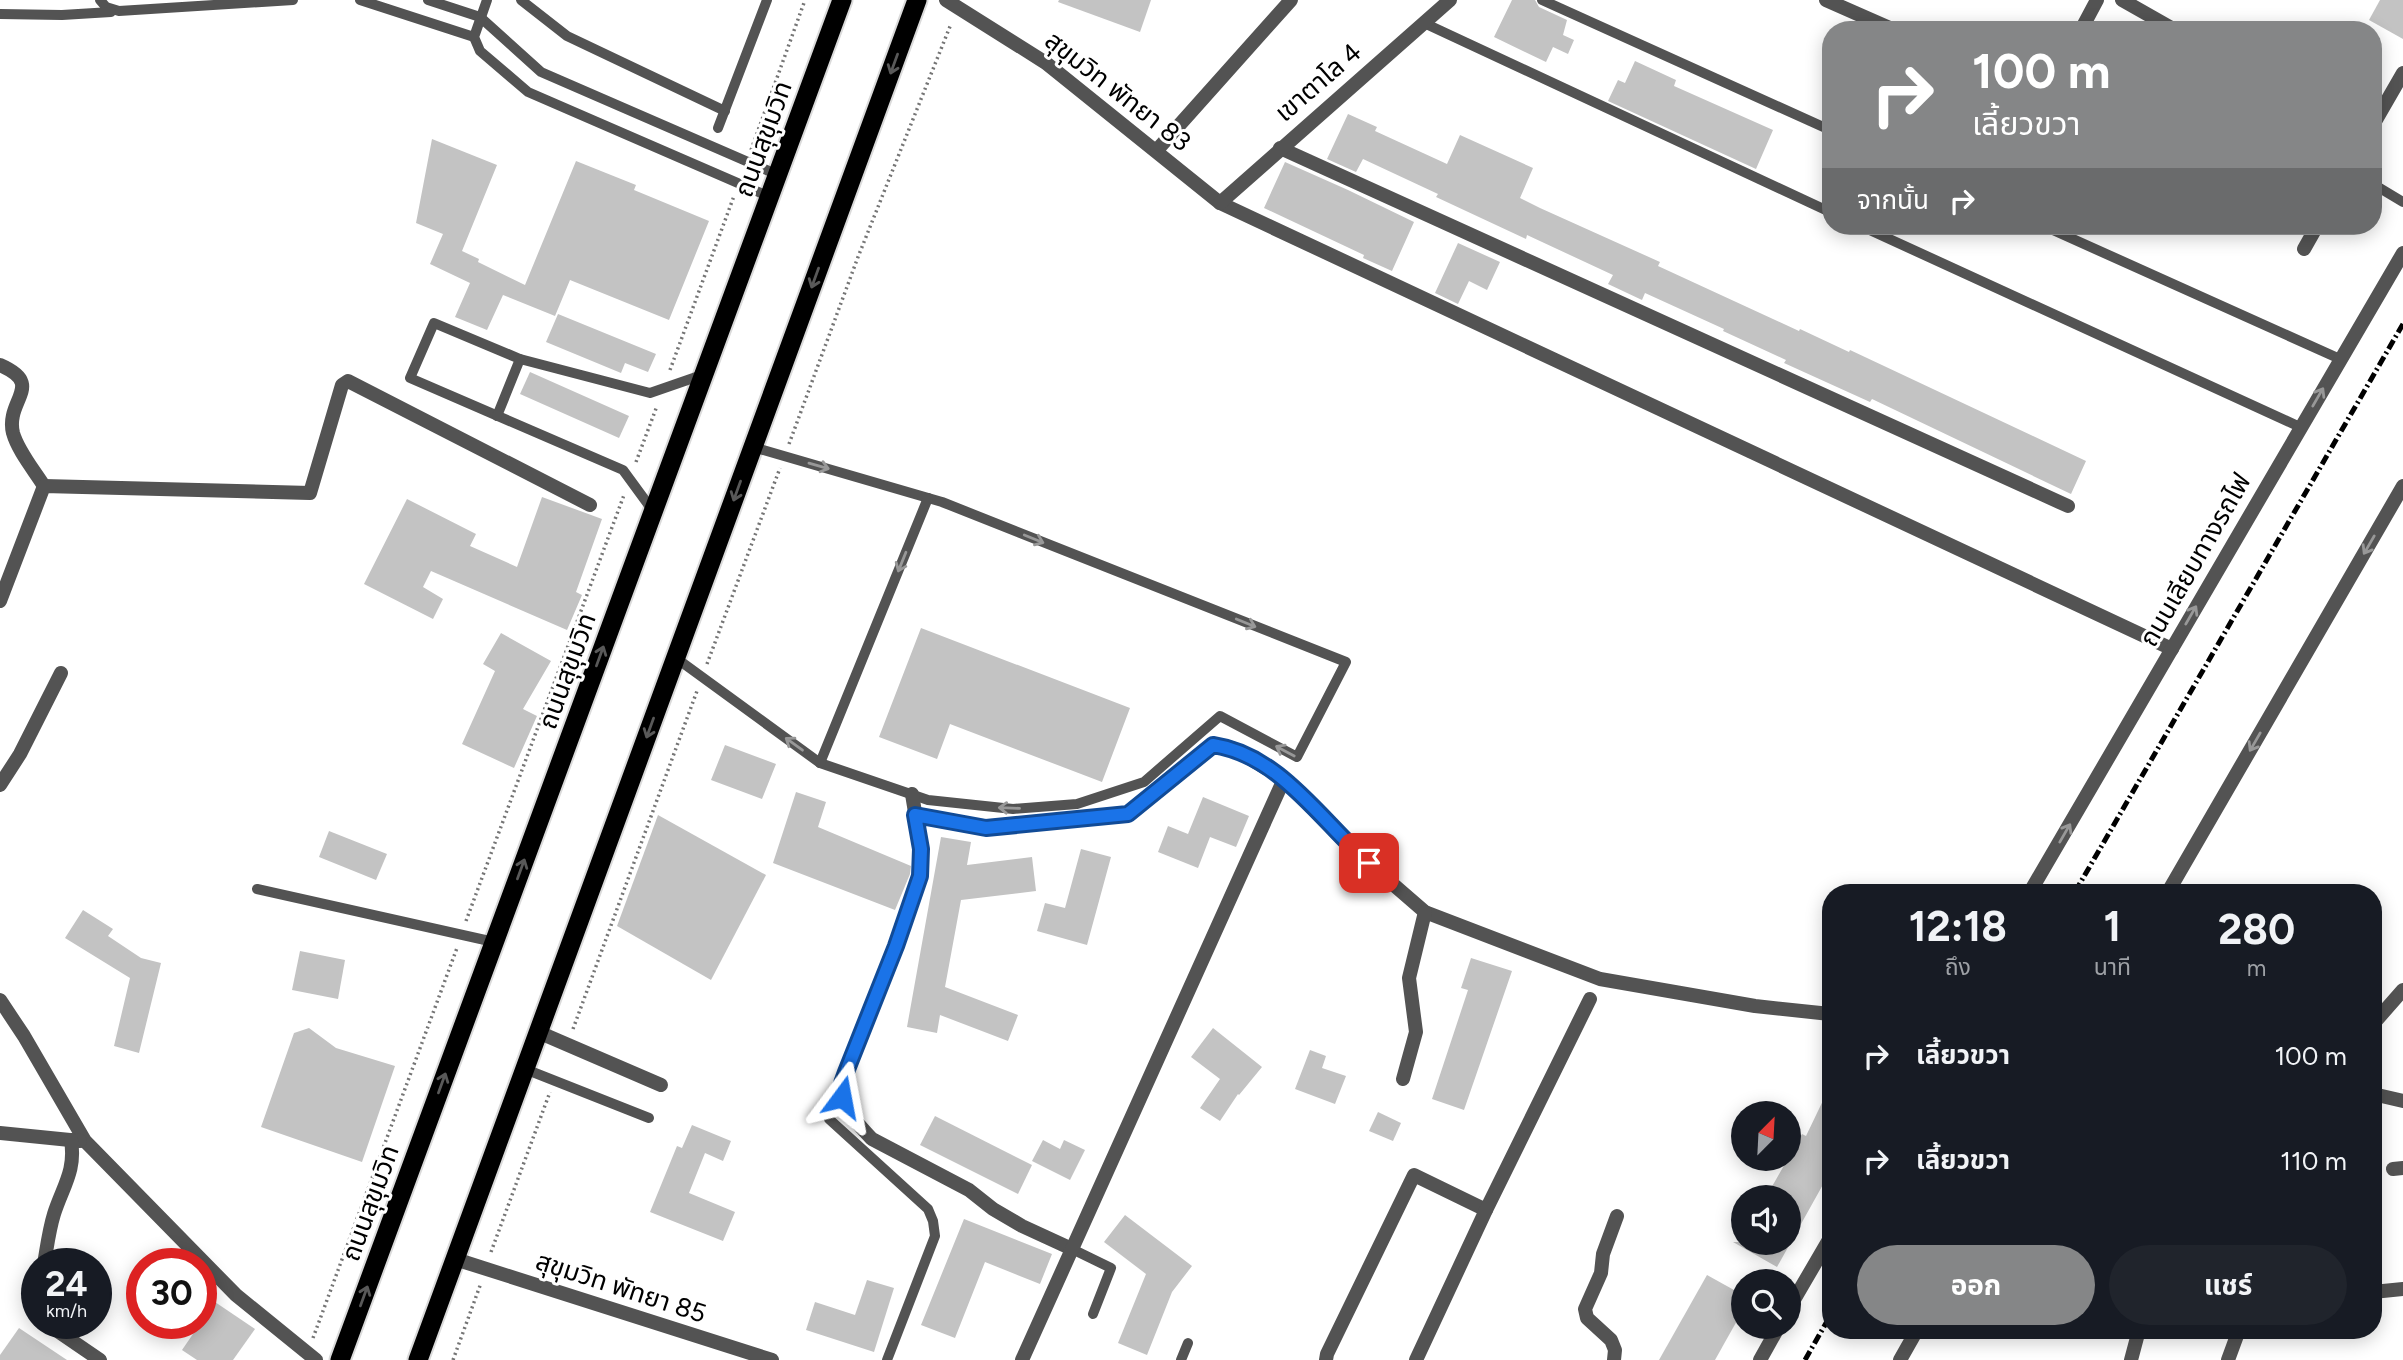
<!DOCTYPE html>
<html lang="th">
<head>
<meta charset="utf-8">
<style>
	:root { --surface:#171b24; --page:#20242c; --text:#f1f3f6; --muted:#9ea1a6; --accent:#858687 }
	body { margin:0; font-family:Figtree,"Noto Sans Thai",sans-serif; background:var(--page); color:var(--text); height:100vh; display:flex; flex-direction:column; font-size:26px; white-space:nowrap }
	* { box-sizing:border-box; margin:0 }
	p { font-size:23px; color:var(--muted) }
	.icon { flex:none; width:38px; height:38px; fill:none; stroke:currentColor; stroke-width:2; stroke-linecap:round; stroke-linejoin:round }
	.map { position:relative; flex:1; overflow:hidden }
	.side { position:absolute; left:1822px; top:884px; width:560px; height:455px; display:flex; flex-direction:column; background:var(--surface); border-radius:28px; box-shadow:0 4px 18px #0003 }
	.side>* { flex:none }
	.top-card { position:absolute; left:1822px; top:21px; width:560px; height:214px; border-radius:28px; box-shadow:0 4px 18px #0003; background:#858687; color:#fff; overflow:hidden }
	.needle { width:46px; rotate:24deg }
	.fabs { position:absolute; left:1731px; top:1101px; display:grid; gap:14px }
	.fabs a { display:grid; place-items:center; width:70px; height:70px; border-radius:50%; background:var(--surface); box-shadow:0 4px 18px #0003; font-size:35px }
	.speed { position:absolute; left:21px; top:1248px; display:flex; gap:14px; font-size:35px; font-weight:700; text-align:center }
	.speed>* { display:grid; place-content:center; width:91px; height:91px; border-radius:50%; background:var(--surface); box-shadow:0 4px 18px #0003; line-height:1 }
	.speed small { font-size:18px; font-weight:400 }
	.speed .limit { border:10px solid #d22; background:#fff; color:#111 }
	.pin { position:absolute; display:grid; place-items:center; width:60px; height:60px; color:#fff; margin:-30px; border-radius:14px; box-shadow:0 4px 10px #0006 }
	.me { position:absolute; width:77px; margin:-38px; rotate:13deg; stroke-linejoin:round; filter:drop-shadow(0 0 5px #0008) }
	.turn { display:flex; align-items:center; gap:24px; height:147px; padding:0 35px; font-size:32px }
	.turn .icon { width:91px; height:91px; stroke-width:2.5 }
	.turn b { display:block; font-size:49px; line-height:60px }
	.then { display:flex; align-items:center; height:66px; padding:0 35px; background:#0003; gap:14px; font-size:26px }
	.eta { display:flex; justify-content:space-evenly; align-items:center; height:119px; text-align:center }
	.eta b { font-size:42px; font-weight:700; line-height:49px }
	.cta { display:flex; gap:14px; margin-top:auto; padding:14px 35px }
	.cta a { flex:1; height:80px; border-radius:42px; background:var(--accent); color:#fff; font-size:28px; font-weight:700; line-height:80px; text-align:center }
	.cta a+a { background:var(--page); color:var(--text) }
	ul { padding:0; list-style:none }
	li { display:flex; align-items:center; gap:21px; height:105px; padding:0 35px }
	li div { flex:1 }
	li b { display:block; font-size:26px }
	li em { font-style:normal }
	.map>svg:first-child { display:block }
	.building { fill:#c3c3c3 }
	.lines { fill:none; stroke-linecap:round; stroke-linejoin:round }
	.trunk-casing { stroke:#dbdbdb; stroke-width:23 }
	.path { stroke:#757575; stroke-width:3.5; stroke-dasharray:2 3.5; stroke-linecap:butt }
	.service { stroke:#535353; stroke-width:10 }
	.minor { stroke:#535353; stroke-width:14 }
	.tertiary { stroke:#535353; stroke-width:14 }
	.trunk { stroke:#000; stroke-width:19 }
	.rail { stroke:#000; stroke-width:5; stroke-dasharray:10 3.5 2 3.5; stroke-linecap:butt }
	.oneway { stroke:#595959 }
	.oneway2 { stroke:#989898 }
	.route-casing { stroke:#114b97; stroke-width:18 }
	.route { stroke:#1a73e8; stroke-width:12 }
	.labels { text-anchor:middle; dominant-baseline:central; stroke-width:6; stroke-linejoin:round; paint-order:stroke }
	.street-label { font-size:26px; fill:#000; stroke:#fff }
</style>
</head>
<body>
<div class="map">
<svg width="2403" height="1360" viewBox="0 0 2403 1360">
	<rect width="100%" height="100%" fill="#fff"/>
	<!-- building -->
	<g class="building">
		<polygon points="1059,0 1151,0 1140,32 1058,2"/>
		<polygon points="1512,0 1535,0 1539,7 1567,20 1563,35 1574,40 1568,54 1553,47 1546,62 1494,37"/>
		<polygon points="2380,0 2403,0 2403,39 2369,20"/>
		<polygon points="1635,61 1676,80 1674,86 1773,130 1756,169 1608,101 1618,80 1625,83"/>
		<polygon points="1348,114 1377,127 1375,131 1447,164 1460,135 1533,168 1520,198 1540,208 1660,262 1658,266 1799,331 1800,329 1849,352 1850,350 2086,461 2071,494 1872,399 1870,402 1784,363 1786,360 1723,331 1724,329 1645,293 1642,300 1608,284 1613,275 1527,235 1526,239 1436,197 1438,194 1363,159 1356,172 1327,159"/>
		<polygon points="432,139 497,165 462,251 479,259 478,262 525,285 576,161 636,185 634,190 709,221 669,320 570,280 555,316 503,295 487,330 455,317 470,283 430,264 443,234 416,223"/>
		<polygon points="1285,162 1348,190 1414,222 1392,271 1363,258 1364,255 1264,208"/>
		<polygon points="1458,243 1500,262 1487,290 1469,281 1458,304 1435,293"/>
		<polygon points="558,314 656,354 648,372 625,363 621,373 546,342"/>
		<polygon points="530,372 629,416 619,438 520,394"/>
		<polygon points="542,497 602,519 576,592 582,595 567,630 431,571 423,587 443,599 433,619 364,584 407,499 476,534 470,546 517,567"/>
		<polygon points="921,628 1130,708 1102,782 950,724 937,759 879,737"/>
		<polygon points="501,633 551,661 523,709 537,716 514,768 462,744 495,671 483,664"/>
		<polygon points="725,745 776,764 762,799 711,780"/>
		<polygon points="796,792 826,802 818,827 911,866 910,874 895,910 773,863"/>
		<polygon points="1203,797 1249,816 1236,847 1210,837 1198,868 1158,852 1168,826 1188,834"/>
		<polygon points="658,815 766,875 711,980 617,926"/>
		<polygon points="329,831 387,854 376,880 319,857"/>
		<polygon points="941,837 971,842 967,865 1032,857 1036,891 961,900 945,987 1018,1015 1008,1041 940,1015 937,1033 907,1027"/>
		<polygon points="1081,849 1111,857 1087,945 1037,931 1045,903 1065,908"/>
		<polygon points="83,910 113,929 108,936 141,958 161,963 139,1053 114,1046 130,978 65,938"/>
		<polygon points="300,951 345,960 338,999 292,990"/>
		<polygon points="1471,958 1512,971 1464,1110 1432,1099 1468,990 1461,988"/>
		<polygon points="309,1028 336,1048 395,1066 362,1162 261,1127 294,1033"/>
		<polygon points="1213,1028 1262,1067 1239,1095 1238,1094 1220,1121 1200,1108 1220,1079 1191,1057"/>
		<polygon points="1310,1050 1326,1056 1322,1068 1346,1076 1335,1104 1295,1089"/>
		<polygon points="1830,1086 1830,1172 1777,1267 1733,1242 1788,1242 1788,1197 1766,1197 1802,1134 1806,1136"/>
		<polygon points="1378,1112 1401,1123 1393,1141 1369,1131"/>
		<polygon points="935,1116 1032,1165 1018,1194 920,1145"/>
		<polygon points="692,1125 731,1141 723,1161 705,1153 689,1193 735,1212 723,1241 650,1212 677,1146 682,1148"/>
		<polygon points="1043,1140 1060,1149 1064,1140 1085,1150 1070,1180 1032,1161"/>
		<polygon points="1125,1215 1192,1266 1172,1292 1147,1355 1118,1343 1146,1274 1104,1242"/>
		<polygon points="964,1219 1052,1254 1040,1284 985,1262 955,1338 921,1325"/>
		<polygon points="1707,1275 1743,1295 1743,1310 1715,1360 1659,1360"/>
		<polygon points="867,1280 894,1288 874,1352 806,1330 815,1302 855,1315"/>
		<polygon points="215,1302 255,1329 233,1360 197,1360 182,1350"/>
		<polygon points="19,1328 67,1360 0,1360 0,1355"/>
	</g>
	<g class="lines">
		<!-- trunk casing -->
		<g class="trunk-casing">
			<g id="trunk">
				<polyline points="340,1360 842,0"/>
				<polyline points="418,1360 917,0"/>
			</g>
		</g>
		<!-- path -->
		<g class="path">
			<polyline points="751,150 805,0"/>
			<polyline points="670,370 734,196"/>
			<polyline points="789,444 858,257 951,24"/>
			<polyline points="636,462 657,406"/>
			<polyline points="707,664 780,468"/>
			<polyline points="466,921 624,495"/>
			<polyline points="573,1029 697,691"/>
			<polyline points="491,1252 550,1092"/>
			<polyline points="313,1338 457,948"/>
			<polyline points="453,1360 481,1283"/>
		</g>
		<!-- service -->
		<g class="service">
			<polyline points="100,0 106,7 119,11 293,0"/>
			<polyline points="360,0 474,37"/>
			<polyline points="428,0 480,17 541,72 778,175"/>
			<polyline points="487,0 474,37 480,51 528,92 770,197"/>
			<polyline points="521,0 567,36 725,111"/>
			<polyline points="1542,0 1830,130"/>
			<polyline points="0,14 62,15 111,12"/>
			<polyline points="1424,23 1830,212"/>
			<polyline points="718,128 767,0"/>
			<polyline points="2373,184 2403,202"/>
			<polyline points="1861,226 2300,427"/>
			<polyline points="2044,226 2340,359"/>
			<polyline points="520,359 434,323 410,378 623,470 653,511"/>
			<polyline points="497,416 520,359 650,393 702,375"/>
			<polyline points="676,658 820,763 928,800 1013,809 1077,804 1144,782 1220,716 1297,757 1346,662 942,502 753,447"/>
			<polyline points="820,763 928,498"/>
			<polyline points="257,889 494,942"/>
			<polyline points="525,1069 649,1118"/>
			<polyline points="829,1119 928,1209 933,1221 935,1236 887,1360"/>
			<polyline points="1072,1249 1111,1268 1093,1314"/>
			<polyline points="1181,1360 1188,1343"/>
		</g>
		<!-- minor -->
		<g class="minor">
			<polyline points="946,0 1046,63 1220,203 2172,649"/>
			<polyline points="1826,0 1894,30"/>
			<polyline points="2122,0 2175,30"/>
			<polyline points="2081,30 2097,0"/>
			<polyline points="2373,125 2403,73"/>
			<polyline points="1280,148 2068,506"/>
			<polyline points="1157,150 1291,0"/>
			<polyline points="1220,203 1450,0"/>
			<polyline points="2304,249 2317,226"/>
			<path d="M 0,365 C 46,385 5,400 13,433 C 18,451 34,470 44,486"/>
			<polyline points="0,601 44,486 310,493 342,385 348,381 590,505"/>
			<polyline points="1284,779 1350,847 1425,912 1600,979 1755,1006 1830,1014"/>
			<polyline points="0,785 20,754 61,673"/>
			<path d="M 912,794 L 921,849 L 920,876 L 896,946 L 846,1072 C 836,1102 852,1118 872,1139 L 969,1190 L 993,1209 L 1022,1226 L 1072,1249"/>
			<polyline points="915,815 986,828 1128,814 1213,745 1232,748 1284,779 1022,1360"/>
			<polyline points="0,1000 24,1036 85,1141 236,1295 316,1360"/>
			<polyline points="2373,1024 2403,990"/>
			<polyline points="538,1032 661,1085"/>
			<polyline points="1403,1079 1416,1032 1409,978 1425,912"/>
			<polyline points="2373,1094 2403,1101"/>
			<polyline points="0,1133 80,1141"/>
			<polyline points="2393,1169 2403,1168"/>
			<polyline points="455,1259 772,1360"/>
			<path d="M 44,1264 C 47,1247 49,1230 54,1214 C 63,1186 76,1171 71,1140"/>
			<polyline points="2373,1292 2403,1289"/>
			<polyline points="52,1323 59,1332 100,1360"/>
			<polyline points="1326,1360 1327,1354 1414,1175 1486,1210"/>
			<polyline points="1416,1360 1486,1210 1590,999"/>
			<polyline points="1614,1360 1615,1350 1611,1340 1587,1318 1585,1309 1601,1273 1603,1254 1617,1216"/>
			<polyline points="2131,1360 2139,1330"/>
			<polyline points="2228,1360 2239,1330"/>
		</g>
		<!-- tertiary -->
		<g class="tertiary">
			<polyline points="2030,892 2403,253"/>
			<polyline points="2168,892 2403,486"/>
			<polyline points="1788,1310 1830,1238"/>
			<polyline points="1760,1360 1779,1326"/>
			<polyline points="1900,1360 1917,1330"/>
		</g>
		<!-- trunk -->
		<use href="#trunk" class="trunk"/>
		<!-- rail -->
		<g class="rail">
			<polyline points="2075,892 2403,324"/>
			<polyline points="1805,1360 1830,1316"/>
		</g>
	</g>
	<!-- one-way arrows -->
	<defs><path id="oneway-shaft" d="M-6 0H5M1.5-3L5.5 0L1.5 3" fill="none" stroke-width="1.6" stroke-linecap="round" stroke-linejoin="round" transform="scale(1.75)"/></defs>
	<g class="oneway">
		<use href="#oneway-shaft" transform="translate(894 64) rotate(110)"/>
		<use href="#oneway-shaft" transform="translate(815 278) rotate(110)"/>
		<use href="#oneway-shaft" transform="translate(737 491) rotate(110)"/>
		<use href="#oneway-shaft" transform="translate(600 656) rotate(-70)"/>
		<use href="#oneway-shaft" transform="translate(650 728) rotate(110)"/>
		<use href="#oneway-shaft" transform="translate(521 869) rotate(-70)"/>
		<use href="#oneway-shaft" transform="translate(442 1083) rotate(-70)"/>
		<use href="#oneway-shaft" transform="translate(364 1296) rotate(-70)"/>
	</g>
	<g class="oneway2">
		<use href="#oneway-shaft" transform="translate(2318 397) rotate(-60)"/>
		<use href="#oneway-shaft" transform="translate(819 466) rotate(16)"/>
		<use href="#oneway-shaft" transform="translate(1034 539) rotate(22)"/>
		<use href="#oneway-shaft" transform="translate(2369 545) rotate(120)"/>
		<use href="#oneway-shaft" transform="translate(902 562) rotate(112)"/>
		<use href="#oneway-shaft" transform="translate(2191 615) rotate(-60)"/>
		<use href="#oneway-shaft" transform="translate(1246 623) rotate(22)"/>
		<use href="#oneway-shaft" transform="translate(2255 742) rotate(120)"/>
		<use href="#oneway-shaft" transform="translate(794 744) rotate(-144)"/>
		<use href="#oneway-shaft" transform="translate(1285 751) rotate(-152)"/>
		<use href="#oneway-shaft" transform="translate(1009 808) rotate(-178)"/>
		<use href="#oneway-shaft" transform="translate(2065 833) rotate(-60)"/>
	</g>
	<g class="lines">
		<!-- route casing -->
		<g class="route-casing">
			<path id="route" d="M 842,1097 L 841,1086 L 846,1072 L 896,946 L 920,876 L 921,849 L 915,815 L 986,828 L 1128,814 L 1213,745 C 1280,755 1321,821 1369,863"/>
		</g>
		<!-- route -->
		<use href="#route" class="route"/>
	</g>
	<g class="labels">
		<!-- street labels -->
		<g class="street-label">
			<text transform="translate(1318 82) rotate(-41)">เขาตาโล 4</text>
			<text transform="translate(1118 91) rotate(38)">สุขุมวิท พัทยา 83</text>
			<text transform="translate(763 139) rotate(-70)">ถนนสุขุมวิท</text>
			<text transform="translate(2195 560) rotate(-60)">ถนนเลียบทางรถไฟ</text>
			<text transform="translate(567 671) rotate(-70)">ถนนสุขุมวิท</text>
			<text transform="translate(370 1203) rotate(-70)">ถนนสุขุมวิท</text>
			<text transform="translate(621 1287) rotate(18)">สุขุมวิท พัทยา 85</text>
		</g>
	</g>
</svg>
<div class="fabs">
<a><svg class="needle" viewBox="-14 -14 28 28"><path d="M0-13l5 13h-10z" fill="#e53935"/><path d="M0 13l5-13h-10z" fill="#9ea1a6"/></svg></a>
<a><svg class="icon" aria-label="sound" viewBox="0 0 24 24"><path d="M4 9h4l5-4v14l-5-4H4zM17 9q2 3 0 6"/></svg></a>
<a><svg class="icon" aria-label="search" viewBox="0 0 24 24"><circle cx="10" cy="10" r="6"/><path d="M15 15l6 6"/></svg></a>
</div>
<div class="speed"><div>24<small>km/h</small></div><div class="limit">30</div></div>
<div class="pin" style="left:1369px;top:863px;background:#d93025"><svg class="icon" aria-label="arrive" viewBox="0 0 24 24"><path d="M6 21V4h12l-3 4 3 4H6"/></svg></div>
<svg class="me" style="left:842px;top:1097px" viewBox="-20 -20 40 40"><path d="M0-17L14 15 0 8-14 15z" fill="#1a73e8" stroke="#fff" stroke-width="4"/></svg>
<div class="top-card">
<div class="turn"><svg class="icon" aria-label="right" viewBox="0 0 24 24"><path d="M7 20v-9h11M14 6l5 5-5 5"/></svg><div><b>100 m</b>เลี้ยวขวา</div></div>
<div class="then">จากนั้น<svg class="icon" aria-label="right" viewBox="0 0 24 24"><path d="M7 20v-9h11M14 6l5 5-5 5"/></svg></div>
</div>
<section class="side">
<div class="eta">
<div><b>12:18</b><p>ถึง</p></div>
<div><b>1</b><p>นาที</p></div>
<div><b>280</b><p>m</p></div>
</div>
<ul>
<li><svg class="icon" aria-label="right" viewBox="0 0 24 24"><path d="M7 20v-9h11M14 6l5 5-5 5"/></svg><div><b>เลี้ยวขวา</b></div><em>100 m</em></li>
<li><svg class="icon" aria-label="right" viewBox="0 0 24 24"><path d="M7 20v-9h11M14 6l5 5-5 5"/></svg><div><b>เลี้ยวขวา</b></div><em>110 m</em></li>
</ul>
<div class="cta"><a>ออก</a><a>แชร์</a></div>
</section>
</div>
</body>
</html>
